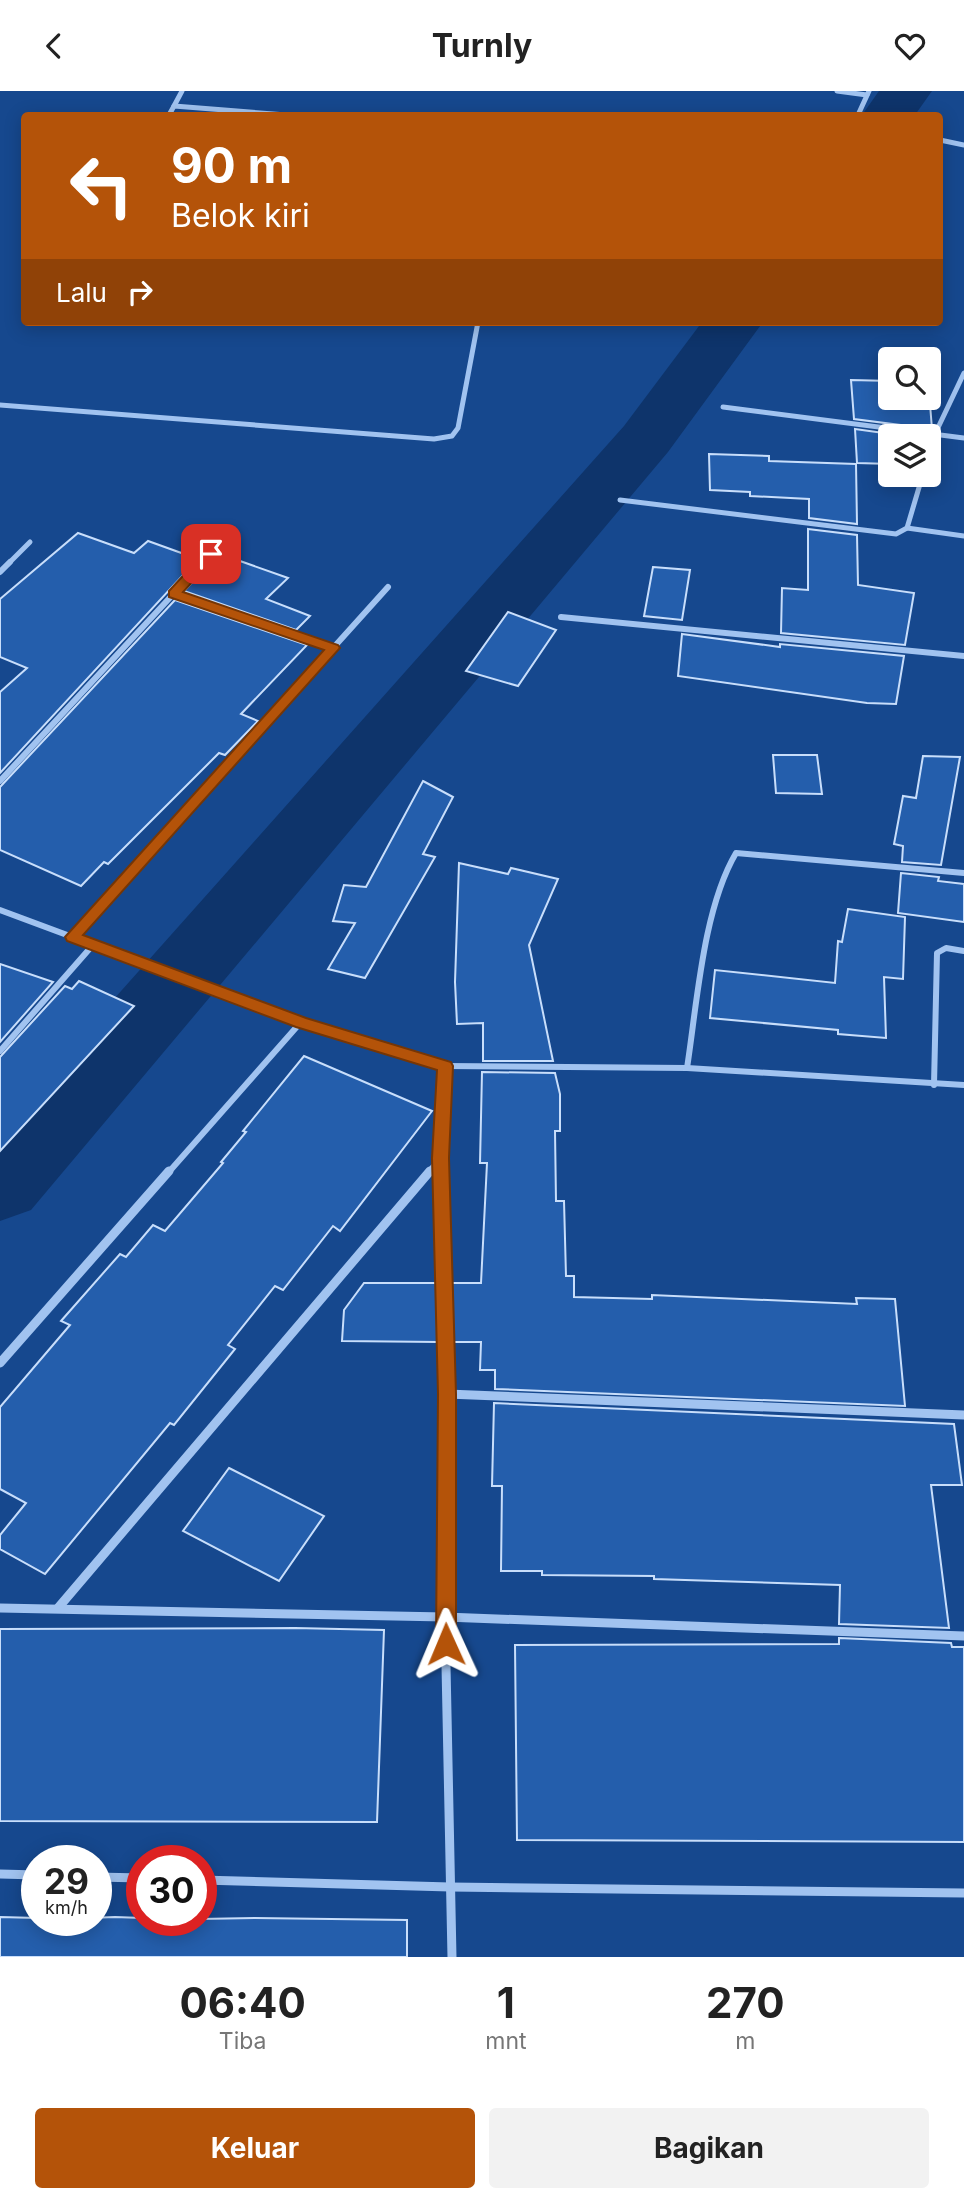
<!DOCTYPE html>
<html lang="id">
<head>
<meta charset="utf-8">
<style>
	:root { --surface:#fff; --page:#f2f2f2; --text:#222; --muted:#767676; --accent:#b45309 }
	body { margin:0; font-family:Inter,sans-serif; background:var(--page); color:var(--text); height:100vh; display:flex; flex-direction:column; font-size:26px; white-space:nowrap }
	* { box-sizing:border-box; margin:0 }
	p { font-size:23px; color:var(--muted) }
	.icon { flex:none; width:38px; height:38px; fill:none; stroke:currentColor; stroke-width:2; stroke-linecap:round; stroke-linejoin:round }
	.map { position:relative; height:1866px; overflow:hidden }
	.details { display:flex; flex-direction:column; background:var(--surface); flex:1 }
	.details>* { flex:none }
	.guide { position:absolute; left:21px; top:21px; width:922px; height:214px; border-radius:7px; box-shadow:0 4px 18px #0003; background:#b45309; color:#fff; overflow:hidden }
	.tools { position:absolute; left:878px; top:256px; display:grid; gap:14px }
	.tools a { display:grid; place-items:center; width:63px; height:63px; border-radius:7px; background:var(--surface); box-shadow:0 4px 18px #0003; font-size:35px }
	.speed { position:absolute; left:21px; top:1754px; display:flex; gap:14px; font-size:35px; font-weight:700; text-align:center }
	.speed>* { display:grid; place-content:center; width:91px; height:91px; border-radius:50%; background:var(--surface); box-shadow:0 4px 18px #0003; line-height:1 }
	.speed small { font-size:18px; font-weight:400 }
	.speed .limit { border:10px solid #d22; background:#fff; color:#111 }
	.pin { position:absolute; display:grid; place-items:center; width:60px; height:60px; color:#fff; margin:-30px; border-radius:14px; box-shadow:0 4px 10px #0006 }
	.me { position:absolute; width:77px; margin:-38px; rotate:359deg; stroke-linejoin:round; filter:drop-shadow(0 0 5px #0008) }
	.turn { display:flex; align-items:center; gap:24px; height:147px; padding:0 35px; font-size:32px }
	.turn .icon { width:91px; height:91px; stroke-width:2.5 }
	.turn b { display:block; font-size:49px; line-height:60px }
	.then { display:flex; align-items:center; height:66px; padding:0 35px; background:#0003; gap:14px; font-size:26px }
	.eta { display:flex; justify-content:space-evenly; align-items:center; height:119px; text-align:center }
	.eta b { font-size:42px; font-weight:700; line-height:49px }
	.action { display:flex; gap:14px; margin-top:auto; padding:14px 35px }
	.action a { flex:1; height:80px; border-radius:7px; background:var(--accent); color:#fff; font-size:28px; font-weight:700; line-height:80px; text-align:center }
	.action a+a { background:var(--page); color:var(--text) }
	header { display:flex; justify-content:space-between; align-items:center; height:91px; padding:0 35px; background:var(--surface); font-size:32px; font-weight:700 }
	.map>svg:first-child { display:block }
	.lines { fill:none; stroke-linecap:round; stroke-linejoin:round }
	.river { fill:#0e346b; fill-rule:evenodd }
	.building { fill:#245eac; stroke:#c8defb; stroke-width:2 }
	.street-far2 { stroke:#a1c3f0; stroke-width:5 }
	.street-far1 { stroke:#a1c3f0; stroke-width:6 }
	.street { stroke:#a1c3f0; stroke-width:9 }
	.route { fill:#b45309; stroke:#753606; stroke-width:2 }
</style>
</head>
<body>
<header><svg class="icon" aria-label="back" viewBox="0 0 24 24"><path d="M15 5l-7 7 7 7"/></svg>Turnly<svg class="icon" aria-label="heart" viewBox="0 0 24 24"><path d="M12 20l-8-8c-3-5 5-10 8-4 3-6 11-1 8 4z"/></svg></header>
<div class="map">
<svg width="964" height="1866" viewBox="0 0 964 1866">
	<rect width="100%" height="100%" fill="#16488e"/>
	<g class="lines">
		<!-- river -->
		<g class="river">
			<polygon points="879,0 932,0 915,24 862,24"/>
			<polygon points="702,231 763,231 668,361 31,1119 0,1130 0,1036 624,335"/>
		</g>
	</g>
	<!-- building -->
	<g class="building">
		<polygon points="851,289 891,290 891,306 929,306 929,301 932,338 854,328"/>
		<polygon points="855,338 905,345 891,345 891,373 857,372"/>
		<polygon points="709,363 769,365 769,370 856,373 857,433 809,427 809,408 750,405 750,401 710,399"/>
		<polygon points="808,438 857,444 858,494 914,502 905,554 781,542 782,497 808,499"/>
		<polygon points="78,442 134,462 148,450 198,468 0,682 0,601 27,577 0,566 0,508"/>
		<polygon points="240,470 288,487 266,508 310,525 296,539 184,500 210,472 230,480"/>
		<polygon points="653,476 690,479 682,529 644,525"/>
		<polygon points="175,509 307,554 241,623 258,630 225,664 219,662 108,773 104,771 81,795 0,759 0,696"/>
		<polygon points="508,521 556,539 518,595 466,580"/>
		<polygon points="682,543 780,556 780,553 904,565 896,613 867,612 678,585"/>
		<polygon points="773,664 817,664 822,703 776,702"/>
		<polygon points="923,665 960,666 941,774 902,771 903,755 894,753 903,705 916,707"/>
		<polygon points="423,690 453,706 423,763 435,766 365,887 328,878 355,832 333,830 344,794 366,796"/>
		<polygon points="459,772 508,783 511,777 558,788 529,854 553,970 483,970 483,932 457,933 455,891"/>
		<polygon points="901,782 939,786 938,790 964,793 964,831 898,822"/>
		<polygon points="848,818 905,826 903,888 884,886 886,947 838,943 838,939 710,927 715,879 835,892 838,850 842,851"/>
		<polygon points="0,873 53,891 0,951"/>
		<polygon points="79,890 134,915 0,1060 0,966 65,895 72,898"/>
		<polygon points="304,965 432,1020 340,1140 333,1135 283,1199 275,1195 228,1254 235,1258 174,1334 170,1332 45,1483 0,1458 0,1444 26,1412 0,1398 0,1316 70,1234 61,1230 120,1163 126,1166 153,1134 165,1140 223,1072 221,1071 246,1041 243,1040"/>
		<polygon points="482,981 555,982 560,1003 560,1040 555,1040 556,1110 564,1110 566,1185 574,1185 574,1206 652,1208 652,1204 857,1213 856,1207 895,1208 905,1315 495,1298 495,1279 480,1279 481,1251 452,1251 451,1192 481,1192 487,1072 480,1072"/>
		<polygon points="364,1192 437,1192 438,1251 342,1250 344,1219"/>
		<polygon points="494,1312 954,1333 962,1394 931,1394 949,1537 839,1533 840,1494 654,1488 654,1485 542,1484 542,1480 501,1480 502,1395 492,1395"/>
		<polygon points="229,1377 324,1425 279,1490 183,1440"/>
		<polygon points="295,1537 384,1539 377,1731 0,1730 0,1538"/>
		<polygon points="839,1547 951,1552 952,1556 964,1556 964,1751 517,1749 515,1554 839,1553"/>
		<polygon points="0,1826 37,1827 37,1829 115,1826 142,1827 142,1829 255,1827 407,1829 407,1866 0,1866"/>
	</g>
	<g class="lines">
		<!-- street-far2 -->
		<g class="street-far2">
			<polyline points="837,0 867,4"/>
			<polyline points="174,15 182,0"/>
			<polyline points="169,24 174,15 286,24"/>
			<polyline points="858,24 869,0"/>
			<polyline points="940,49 964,54"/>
			<polyline points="0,314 434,348 452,345 458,337 478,231"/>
			<polyline points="723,316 964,347"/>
			<polyline points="929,362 935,343 964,282"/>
			<polyline points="620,409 896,443 907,437 923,383"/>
			<polyline points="907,437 964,445"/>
			<polyline points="8,473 30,451"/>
			<polyline points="202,473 211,463"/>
		</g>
		<!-- street-far1 -->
		<g class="street-far1">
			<polyline points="0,481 10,471"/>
			<polyline points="174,503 333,557"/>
			<polyline points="561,526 964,565"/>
			<polyline points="0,690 203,471"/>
			<polyline points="0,819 301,931 445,975 440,1082"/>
			<polyline points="73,846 388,496"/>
			<polyline points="0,960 92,855"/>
			<polyline points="445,975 687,977 964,994"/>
			<path d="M 687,977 C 697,913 703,818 736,762 L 964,782"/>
			<polyline points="934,994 937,862 946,857 964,860"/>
			<polyline points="168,1082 301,931"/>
			<polyline points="428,1082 440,1068"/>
		</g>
		<!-- street -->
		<g class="street">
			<polyline points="440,1080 447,1303 445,1526 452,1866"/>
			<polyline points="0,1272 169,1080"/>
			<polyline points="447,1303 964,1324"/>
			<polyline points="0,1517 445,1526 964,1545"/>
			<polyline points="58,1517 430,1080"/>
			<polyline points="0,1783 37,1784"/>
			<polyline points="96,1786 142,1787"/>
			<polyline points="201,1789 450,1796 964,1802"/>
		</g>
	</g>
	<!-- route -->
	<polygon class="route" points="211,459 218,463 183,501 338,554 340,557 83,844 306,927 451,971 453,975 449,1067 456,1303 456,1553 453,1560 446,1562 439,1560 436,1553 438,1303 432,1067 437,979 296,936 67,850 65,846 324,559 169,506 169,500 206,460"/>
</svg>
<div class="tools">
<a><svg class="icon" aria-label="search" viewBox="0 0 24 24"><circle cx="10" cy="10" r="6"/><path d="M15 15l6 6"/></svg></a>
<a><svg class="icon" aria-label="layers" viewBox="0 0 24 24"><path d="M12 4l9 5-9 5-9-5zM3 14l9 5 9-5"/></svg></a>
</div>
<div class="speed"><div>29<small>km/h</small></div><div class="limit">30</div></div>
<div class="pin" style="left:211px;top:463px;background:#d93025"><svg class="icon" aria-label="arrive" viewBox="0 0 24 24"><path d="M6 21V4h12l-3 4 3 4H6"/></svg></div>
<svg class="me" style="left:446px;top:1553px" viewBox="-20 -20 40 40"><path d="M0-17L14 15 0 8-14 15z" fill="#b45309" stroke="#fff" stroke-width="4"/></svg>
<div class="guide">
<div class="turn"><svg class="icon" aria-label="left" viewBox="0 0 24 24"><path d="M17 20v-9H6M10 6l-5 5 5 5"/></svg><div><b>90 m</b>Belok kiri</div></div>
<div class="then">Lalu<svg class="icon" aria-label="right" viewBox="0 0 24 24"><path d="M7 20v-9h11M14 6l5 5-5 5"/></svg></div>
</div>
</div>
<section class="details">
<div class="eta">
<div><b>06:40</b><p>Tiba</p></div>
<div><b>1</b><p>mnt</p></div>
<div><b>270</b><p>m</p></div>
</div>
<div class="action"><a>Keluar</a><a>Bagikan</a></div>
</section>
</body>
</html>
